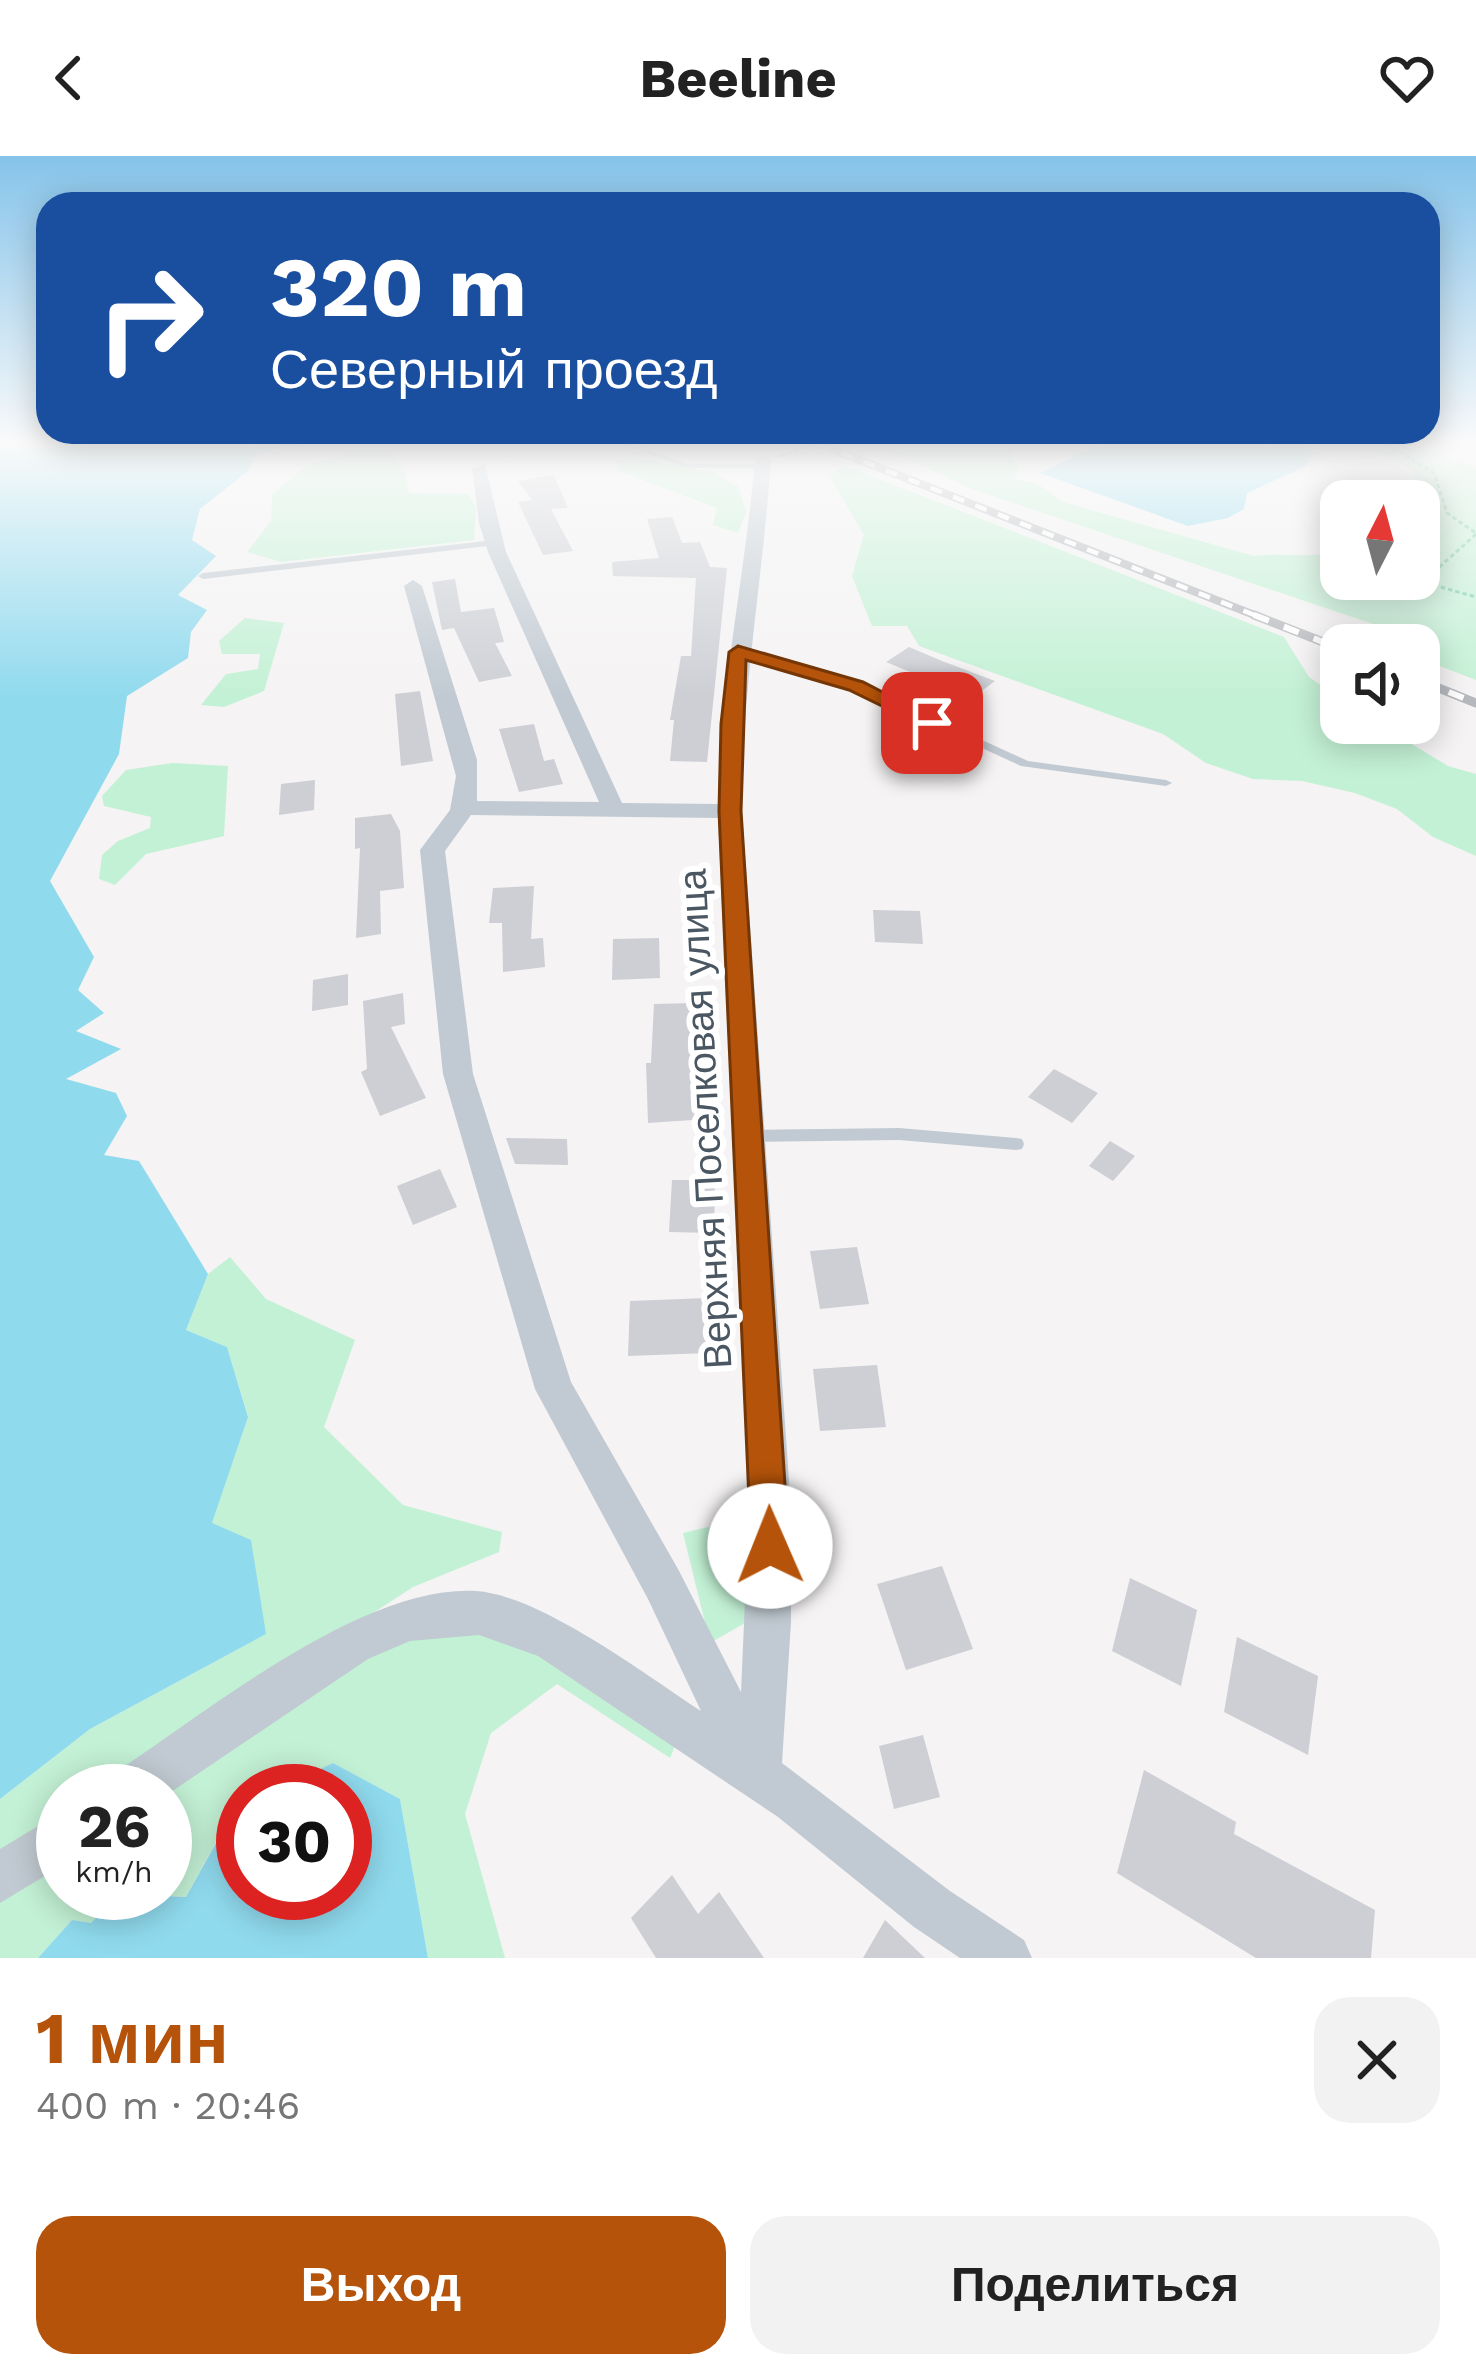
<!DOCTYPE html>
<html lang="ru">
<head>
<meta charset="utf-8">
<style>
	:root { --surface:#fff; --page:#f2f2f2; --text:#222; --muted:#767676; --accent:#b45309 }
	body { margin:0; font-family:"Work Sans",sans-serif; background:var(--page); color:var(--text); height:100vh; display:flex; flex-direction:column; font-size:45px; white-space:nowrap }
	* { box-sizing:border-box; margin:0 }
	p { font-size:39px; color:var(--muted) }
	.icon { flex:none; width:66px; height:66px; fill:none; stroke:currentColor; stroke-width:2; stroke-linecap:round; stroke-linejoin:round }
	.map { position:relative; height:1802px; overflow:hidden }
	.panel { display:flex; flex-direction:column; background:var(--surface); flex:1 }
	.panel>* { flex:none }
	.hud { position:absolute; left:36px; top:36px; width:1404px; height:252px; border-radius:36px; box-shadow:0 6px 30px #0003; background:#1a4fa0; color:#fff; overflow:hidden }
	.needle { width:78px; rotate:6deg }
	.controls { position:absolute; left:1320px; top:324px; display:grid; gap:24px }
	.controls a { display:grid; place-items:center; width:120px; height:120px; border-radius:24px; background:var(--surface); box-shadow:0 6px 30px #0003; font-size:60px }
	.speed { position:absolute; left:36px; top:1608px; display:flex; gap:24px; font-size:60px; font-weight:700; text-align:center }
	.speed>* { display:grid; place-content:center; width:156px; height:156px; border-radius:50%; background:var(--surface); box-shadow:0 6px 30px #0003; line-height:1 }
	.speed small { font-size:30px; font-weight:400 }
	.speed .limit { border:18px solid #d22; background:#fff; color:#111 }
	.pin { position:absolute; display:grid; place-items:center; width:102px; height:102px; color:#fff; margin:-51px; border-radius:24px; box-shadow:0 6px 18px #0006 }
	.me { position:absolute; width:132px; margin:-66px; rotate:359deg; stroke-linejoin:round; filter:drop-shadow(0 0 9px #0008) }
	.turn { display:flex; align-items:center; gap:42px; height:252px; padding:0 36px; font-size:54px }
	.turn .icon { width:156px; height:156px; stroke-width:2.5 }
	.turn b { display:block; font-size:84px; line-height:102px }
	.round { display:grid; place-items:center; flex:none; width:126px; height:126px; border-radius:36px; background:var(--page) }
	.summary { display:flex; align-items:center; justify-content:space-between; height:204px; padding:0 36px }
	h1 { font-size:72px; font-weight:700; line-height:90px; color:var(--accent) }
	.primary-button { display:flex; gap:24px; margin-top:auto; padding:24px 36px }
	.primary-button a { flex:1; height:138px; border-radius:36px; background:var(--accent); color:#fff; font-size:48px; font-weight:700; line-height:138px; text-align:center }
	.primary-button a+a { background:var(--page); color:var(--text) }
	header { display:flex; justify-content:space-between; align-items:center; height:156px; padding:0 36px; background:var(--surface); font-size:54px; font-weight:700 }
	.map>svg:first-child { display:block }
	.green { fill:#c3f1d5 }
	.water { fill:#90daee }
	.building { fill:#cdcfd5 }
	.lines { fill:none; stroke-linecap:round; stroke-linejoin:round }
	.path { stroke:#7ad0a6; stroke-width:3; stroke-dasharray:4.5 3; stroke-linecap:butt }
	.lane { fill:#c1cad2; fill-rule:evenodd }
	.street { fill:#c1cad2; fill-rule:evenodd }
	.rail-far1-casing { stroke:#b5b8bd; stroke-width:8 }
	.rail-casing { stroke:#b5b8bd; stroke-width:9 }
	.rail-far1 { stroke:#fff; stroke-width:4.5; stroke-dasharray:12; stroke-linecap:butt }
	.rail { stroke:#fff; stroke-width:6; stroke-dasharray:16; stroke-linecap:butt }
	.route { fill:#b45309; stroke:#753606; stroke-width:3 }
	.labels { text-anchor:middle; dominant-baseline:central; stroke-width:12; stroke-linejoin:round; paint-order:stroke }
	.street-label { font-size:39px; fill:#4a5661; stroke:#fff }
</style>
</head>
<body>
<header><svg class="icon" aria-label="back" viewBox="0 0 24 24"><path d="M15 5l-7 7 7 7"/></svg>Beeline<svg class="icon" aria-label="heart" viewBox="0 0 24 24"><path d="M12 20l-8-8c-3-5 5-10 8-4 3-6 11-1 8 4z"/></svg></header>
<div class="map">
<svg width="1476" height="1802" viewBox="0 0 1476 1802">
	<rect width="100%" height="100%" fill="#f5f3f3"/>
	<!-- green -->
	<g class="green">
		<path d="M 876,288 L 1036,288 L 1009,294 L 1019,312 L 1014,323 L 1036,327 L 1063,346 L 1254,400 C 1283,396 1312,403 1341,395 L 1341,423 L 1419,423 L 1415,315 L 1366,288 L 1410,288 L 1476,311 L 1476,524 L 1419,502 L 1419,489 L 1394,489 L 1390,479 L 1373,468 L 969,332 Z"/>
		<path d="M 366,293 C 397,295 405,306 409,337 L 468,338 L 476,351 L 474,384 L 281,406 L 247,396 L 271,365 L 272,339 L 305,310 Z"/>
		<polygon points="630,300 712,316 738,330 746,356 738,377 713,369 717,352 618,315 615,307"/>
		<polygon points="843,309 1284,481 1309,521 1341,543 1341,567 1377,567 1448,610 1476,618 1476,700 1433,681 1397,653 1355,637 1302,625 1253,623 1206,607 1163,578 919,490 907,470 872,470 852,420 864,379 830,321"/>
		<polygon points="245,462 284,467 264,535 224,551 201,549 226,518 258,513 260,498 222,498 219,485"/>
		<polygon points="172,607 228,610 224,680 146,698 115,729 99,723 102,699 118,685 150,672 151,661 104,650 102,640 126,614"/>
		<polygon points="230,1101 266,1143 355,1184 324,1271 403,1349 502,1376 499,1396 413,1431 100,1635 63,1635 63,1658 0,1698 0,1643 90,1573 266,1478 212,1367 248,1260 227,1191 186,1174 208,1118"/>
		<polygon points="758,1359 752,1463 710,1487 683,1377"/>
		<polygon points="448,1467 540,1497 676,1588 670,1602 557,1528 491,1577 465,1658 505,1802 428,1802 400,1643 333,1607 275,1635 243,1635 243,1674 226,1667 186,1741 120,1738 91,1768 72,1764 38,1802 0,1802 0,1733 63,1693 63,1737 165,1737 165,1635 370,1489"/>
	</g>
	<!-- water -->
	<g class="water">
		<polygon points="0,288 298,288 255,299 248,315 200,353 192,384 216,400 178,439 207,454 191,476 188,502 127,540 119,598 50,725 94,801 78,834 104,857 76,875 121,893 66,923 116,937 127,960 104,999 139,1005 208,1118 186,1174 227,1191 248,1261 212,1367 251,1384 266,1478 90,1573 0,1643"/>
		<polygon points="1100,288 1303,288 1314,297 1304,311 1247,337 1244,353 1228,362 1188,370 1040,317"/>
		<polygon points="333,1607 400,1643 428,1802 38,1802 72,1764 91,1767 120,1738 186,1741 227,1667 243,1674 243,1737 345,1737 345,1635 275,1635"/>
	</g>
	<!-- building -->
	<g class="building">
		<polygon points="554,319 568,352 551,353 573,395 543,399 518,346 532,344 518,325"/>
		<polygon points="672,361 682,387 700,386 710,411 727,412 707,606 670,605 674,564 670,564 681,500 691,500 696,422 613,420 612,406 659,402 647,363"/>
		<polygon points="455,423 461,456 494,452 504,486 495,487 512,520 479,526 454,472 442,474 432,426"/>
		<polygon points="909,491 942,505 995,525 972,542 886,506"/>
		<polygon points="420,535 433,605 401,610 395,538"/>
		<polygon points="534,568 544,605 554,603 563,628 519,636 499,573"/>
		<polygon points="315,624 314,654 279,659 281,628"/>
		<polygon points="391,658 400,675 404,732 380,735 381,778 356,782 360,692 355,693 355,662"/>
		<polygon points="534,730 531,783 543,782 545,811 503,816 502,767 489,767 493,732"/>
		<polygon points="873,754 920,755 923,788 875,786"/>
		<polygon points="659,782 660,822 612,824 613,783"/>
		<polygon points="348,818 348,849 312,855 313,824"/>
		<polygon points="403,837 405,868 391,871 426,942 380,960 361,916 367,913 363,845"/>
		<polygon points="695,847 694,905 703,904 707,963 648,967 646,907 651,907 654,848"/>
		<polygon points="1054,913 1098,937 1072,967 1028,941"/>
		<polygon points="506,982 567,983 568,1009 515,1008"/>
		<polygon points="1110,985 1135,1000 1113,1025 1089,1010"/>
		<polygon points="440,1013 457,1051 413,1069 397,1030"/>
		<polygon points="672,1024 715,1024 714,1077 669,1076"/>
		<polygon points="857,1091 869,1148 820,1153 810,1095"/>
		<polygon points="707,1142 708,1197 628,1200 630,1145"/>
		<polygon points="877,1209 886,1271 820,1275 813,1213"/>
		<polygon points="942,1410 973,1493 906,1514 877,1428"/>
		<polygon points="1130,1422 1197,1454 1181,1530 1112,1495"/>
		<polygon points="1237,1481 1318,1520 1308,1599 1224,1556"/>
		<polygon points="923,1579 940,1641 894,1653 879,1590"/>
		<polygon points="1144,1614 1236,1666 1234,1678 1375,1754 1371,1802 1256,1802 1117,1717"/>
		<polygon points="672,1719 698,1758 719,1736 764,1802 656,1802 631,1762"/>
		<polygon points="885,1764 925,1802 863,1802"/>
	</g>
	<g class="lines">
		<!-- path -->
		<g class="path">
			<polyline points="1386,288 1434,317 1447,357 1476,377"/>
			<polyline points="780,300 817,288"/>
			<polyline points="1476,378 1423,426 1476,441"/>
		</g>
		<!-- lane -->
		<g class="lane">
			<polygon points="623,288 634,288 687,308 762,308 766,310 762,312 686,312"/>
			<polygon points="494,384 498,387 497,389 203,423 198,420 203,417"/>
			<polygon points="738,493 860,528 1028,605 1166,624 1172,627 1166,630 1021,610 852,532 734,498 734,494"/>
			<polygon points="899,972 1016,982 1022,983 1024,988 1022,993 1016,994 899,984 749,986 743,984 741,980 743,976 749,974"/>
		</g>
		<!-- street -->
		<g class="street">
			<path d="M 763,299 L 771,304 C 763,422 741,537 742,655 L 791,1353 L 791,1466 L 782,1607 L 950,1735 L 1024,1784 L 1032,1802 L 960,1802 L 914,1771 L 778,1661 L 538,1500 L 479,1479 L 410,1485 L 368,1503 L 165,1640 L 165,1635 L 106,1635 L 113,1618 C 208,1556 361,1429 476,1435 C 540,1439 646,1519 701,1555 L 648,1443 L 535,1233 L 443,918 L 420,694 L 450,654 L 456,620 L 404,430 L 413,424 L 422,430 L 477,604 L 477,645 L 599,646 L 488,396 L 479,367 L 472,312 L 485,309 L 506,396 L 622,647 L 718,648 C 720,532 745,419 755,304 ZM 471,659 L 718,662 L 749,1353 L 741,1536 L 678,1413 L 571,1226 L 473,918 L 445,695 Z"/>
			<polygon points="63,1655 63,1709 0,1747 0,1693"/>
		</g>
		<!-- rail-far1 casing -->
		<g class="rail-far1-casing">
			<polyline id="rail-far1" points="819,288 1262,462"/>
		</g>
		<!-- rail casing -->
		<g class="rail-casing">
			<g id="rail">
				<polyline points="1254,459 1341,493"/>
				<polyline points="1419,524 1476,547"/>
			</g>
		</g>
		<!-- rail-far1 -->
		<use href="#rail-far1" class="rail-far1"/>
		<!-- rail -->
		<use href="#rail" class="rail"/>
	</g>
	<!-- sky -->
	<linearGradient id="sky" x2="0" y2="1"><stop stop-color="#85c3ea"/><stop offset="0.53" stop-color="#fafafa"/><stop offset="1" stop-color="#fafafa" stop-opacity="0"/></linearGradient>
	<rect width="1476" height="541" fill="url(#sky)"/>
	<!-- route -->
	<polygon class="route" points="738,490 863,526 942,567 925,571 849,534 746,504 741,655 789,1390 783,1404 770,1410 756,1404 751,1390 719,655 721,568 729,496"/>
	<g class="labels">
		<!-- street labels -->
		<g class="street-label">
			<text transform="translate(705 963) rotate(-93)">Верхняя Поселковая улица</text>
		</g>
	</g>
</svg>
<div class="controls">
<a><svg class="needle" viewBox="-14 -14 28 28"><path d="M0-13l5 13h-10z" fill="#e53935"/><path d="M0 13l5-13h-10z" fill="#767676"/></svg></a>
<a><svg class="icon" aria-label="sound" viewBox="0 0 24 24"><path d="M4 9h4l5-4v14l-5-4H4zM17 9q2 3 0 6"/></svg></a>
</div>
<div class="speed"><div>26<small>km/h</small></div><div class="limit">30</div></div>
<div class="pin" style="left:932px;top:567px;background:#d93025"><svg class="icon" aria-label="arrive" viewBox="0 0 24 24"><path d="M6 21V4h12l-3 4 3 4H6"/></svg></div>
<svg class="me" style="left:770px;top:1390px" viewBox="-20 -20 40 40"><circle r="19" fill="#fff"/><path d="M0-13L10 11 0 6-10 11z" fill="#b45309"/></svg>
<div class="hud">
<div class="turn"><svg class="icon" aria-label="right" viewBox="0 0 24 24"><path d="M7 20v-9h11M14 6l5 5-5 5"/></svg><div><b>320 m</b>Северный проезд</div></div>
</div>
</div>
<section class="panel">
<div class="summary"><div><h1>1 мин</h1><p>400 m · 20:46</p></div><a class="round"><svg class="icon" aria-label="close" viewBox="0 0 24 24"><path d="M6 6l12 12M18 6L6 18"/></svg></a></div>
<div class="primary-button"><a>Выход</a><a>Поделиться</a></div>
</section>
</body>
</html>
